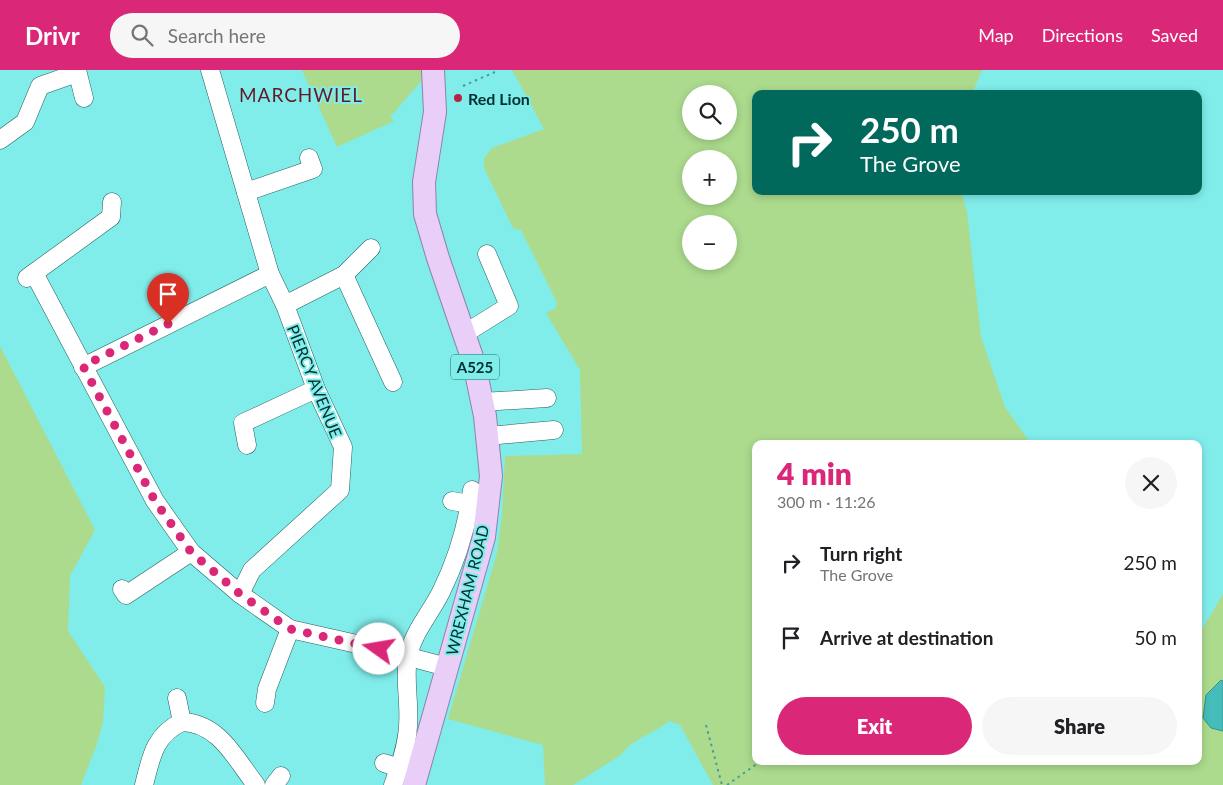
<!DOCTYPE html>
<html lang="en">
<head>
<meta charset="utf-8">
<style>
	:root { --surface:#fff; --page:#f6f6f6; --text:#202124; --muted:#757577; --accent:#db2777 }
	body { margin:0; font-family:Lato,sans-serif; background:var(--page); color:var(--text); height:100vh; display:flex; flex-direction:column; font-size:19px; white-space:nowrap }
	* { box-sizing:border-box; margin:0 }
	p { font-size:16px; color:var(--muted) }
	.icon { flex:none; width:28px; height:28px; fill:none; stroke:currentColor; stroke-width:2; stroke-linecap:round; stroke-linejoin:round }
	.map { position:relative; flex:1; overflow:hidden }
	.drawer { position:absolute; left:752px; top:370px; width:450px; height:325px; display:flex; flex-direction:column; background:var(--surface); border-radius:10px; box-shadow:0 2px 8px #0003 }
	.drawer>* { flex:none }
	.hud { position:absolute; left:752px; top:20px; width:450px; height:105px; border-radius:10px; box-shadow:0 2px 8px #0003; background:#00695c; color:#fff; overflow:hidden }
	.controls { position:absolute; left:682px; top:15px; display:grid; gap:10px }
	.controls a { display:grid; place-items:center; width:55px; height:55px; border-radius:50%; background:var(--surface); box-shadow:0 2px 8px #0003; font-size:25px }
	.pin { position:absolute; display:grid; place-items:center; width:42px; height:42px; color:#fff; margin:-51px -21px; border-radius:50% 50% 50% 0; rotate:-45deg; box-shadow:0 0 5px #0007 }
	.pin .icon { rotate:45deg }
	.me { position:absolute; width:55px; margin:-28px; rotate:283deg; stroke-linejoin:round; filter:drop-shadow(0 0 4px #0008) }
	.turn { display:flex; align-items:center; gap:18px; height:105px; padding:0 25px; font-size:22px }
	.turn .icon { width:65px; height:65px; stroke-width:2.5 }
	.turn b { display:block; font-size:35px; line-height:42px }
	.round { display:grid; place-items:center; flex:none; width:52px; height:52px; border-radius:26px; background:var(--page) }
	.summary { display:flex; align-items:center; justify-content:space-between; height:85px; padding:0 25px }
	h1 { font-size:30px; font-weight:800; line-height:38px; color:var(--accent) }
	.action { display:flex; gap:10px; margin-top:auto; padding:10px 25px }
	.action a { flex:1; height:58px; border-radius:30px; background:var(--accent); color:#fff; font-size:20px; font-weight:800; line-height:58px; text-align:center }
	.action a+a { background:var(--page); color:var(--text) }
	ul { padding:0; list-style:none }
	li { display:flex; align-items:center; gap:15px; height:75px; padding:0 25px }
	li div { flex:1 }
	li b { display:block; font-size:19px }
	li em { font-style:normal }
	header { display:flex; align-items:center; gap:30px; box-sizing:border-box; height:70px; padding:0 25px; background:var(--accent); color:#fff }
	header strong { font-size:24px }
	nav { display:flex; gap:28px; margin-inline-start:auto; font-size:18px }
	.search { width:350px; height:45px; background:var(--page); display:flex; align-items:center; gap:12px; box-sizing:border-box; padding:0 18px; border-radius:28px; color:var(--muted); font-size:19px }
	.map>svg:first-child { display:block }
	.green { fill:#acdb8d; fill-rule:evenodd }
	.water { fill:#47bdbb; stroke:#329392 }
	.lines { fill:none; stroke-linecap:round; stroke-linejoin:round }
	.minor-casing { stroke:#245f5e; stroke-width:19 }
	.major-casing { stroke:#8e82ae; stroke-width:24 }
	.path { stroke:#489b9a; stroke-width:2; stroke-dasharray:2.5 4; stroke-linecap:butt }
	.minor { stroke:#fff; stroke-width:18 }
	.major { stroke:#e9cef7; stroke-width:22 }
	.route { stroke:#db2777; stroke-width:9; stroke-dasharray:0 16.2 }
	.poi-dot { fill:#b52346; stroke:#80edeb; stroke-width:2 }
	.labels { text-anchor:middle; dominant-baseline:central; stroke-width:4; stroke-linejoin:round; paint-order:stroke }
	.shield { fill:#80edeb; stroke:#266969; stroke-width:1 }
	.shield-label { font-size:15px; font-weight:bold; fill:#003131 }
	.poi-label { font-size:16px; font-weight:bold; fill:#003131; stroke:#80edeb; text-anchor:start }
	.street-label { font-size:16px; fill:#003131; stroke:#80edeb }
	.quarter-label { font-size:19px; letter-spacing:1px; fill:#601b27; stroke:#80edeb }
</style>
</head>
<body>
<header>
<strong>Drivr</strong>
<div class="search"><svg class="icon" aria-label="search" viewBox="0 0 24 24"><circle cx="10" cy="10" r="6"/><path d="M15 15l6 6"/></svg>Search here</div>
<nav><a>Map</a><a>Directions</a><a>Saved</a></nav>
</header>
<div class="map">
<svg width="1223" height="715" viewBox="0 0 1223 715">
	<rect width="100%" height="100%" fill="#80edeb"/>
	<!-- green -->
	<g class="green">
		<polygon points="302,0 421,0 424,8 390,47 394,51 337,77"/>
		<path d="M 512,0 L 982,0 L 972,24 L 756,24 L 756,121 L 961,121 L 967,142 L 981,267 L 1005,337 L 1031,374 L 756,374 L 756,691 L 1199,691 L 1199,564 L 1223,524 L 1223,611 L 1220,610 L 1211,658 L 1223,661 L 1223,715 L 713,715 L 680,655 L 669,651 C 654,664 633,668 621,685 L 573,715 L 545,715 L 543,675 L 448,649 L 497,483 L 502,445 L 505,386 L 582,384 L 580,300 L 546,243 L 556,238 L 557,233 L 521,160 L 513,158 L 484,98 L 484,88 L 492,78 L 544,59 ZM 691,24 L 729,24 L 729,61 L 691,61 ZM 691,89 L 729,89 L 729,126 L 691,126 ZM 691,154 L 729,154 L 729,191 L 691,191 Z"/>
		<polygon points="0,276 95,460 70,506 68,561 105,617 103,653 96,677 81,715 0,715"/>
	</g>
	<!-- water -->
	<polygon class="water" points="1221,610 1223,611 1223,661 1211,658 1203,648 1206,625"/>
	<g class="lines">
		<!-- minor casing -->
		<g class="minor-casing">
			<g id="minor">
				<polyline points="77,0 84,28"/>
				<polyline points="210,0 270,204 285,235 316,319 343,377 340,420 252,500 240,524"/>
				<polyline points="0,70 25,52 40,16 77,3"/>
				<polyline points="246,122 313,99 309,88"/>
				<polyline points="34,203 155,431 191,482 240,524 290,559 379,579 447,597"/>
				<polyline points="344,205 393,312"/>
				<polyline points="27,208 111,147 112,132"/>
				<polyline points="285,235 344,205 371,178"/>
				<polyline points="464,264 509,236 487,184"/>
				<polyline points="83,297 270,204"/>
				<polyline points="482,332 547,328"/>
				<polyline points="487,366 554,360"/>
				<polyline points="247,375 243,353 316,319"/>
				<polyline points="452,431 470,434"/>
				<polyline points="122,519 126,525 191,482"/>
				<polyline points="265,633 267,619 290,559"/>
				<path d="M 182,652 C 219,653 235,688 256,715"/>
				<polyline points="384,693 399,698"/>
				<path d="M 144,715 C 151,688 154,665 182,652 L 177,628"/>
				<polyline points="274,715 281,706"/>
				<path d="M 393,715 C 400,696 407,676 408,656 C 410,633 404,609 408,587 C 413,562 430,544 441,522 C 457,490 467,456 472,420"/>
			</g>
		</g>
		<!-- major casing -->
		<g class="major-casing">
			<polyline id="major" points="414,715 484,467 491,406 485,346 474,293 438,188 425,144 424,112 435,42 433,0"/>
		</g>
		<!-- path -->
		<g class="path">
			<polyline points="463,16 495,2"/>
			<polyline points="706,655 722,715"/>
			<polyline points="727,715 761,691"/>
		</g>
		<!-- minor -->
		<use href="#minor" class="minor"/>
		<!-- major -->
		<use href="#major" class="major"/>
	</g>
	<g class="lines">
		<!-- route -->
		<polyline class="route" points="168,254 83,296 155,431 191,482 240,524 290,559 379,579"/>
	</g>
	<!-- markers -->
	<circle class="poi-dot" cx="458" cy="28" r="5"/>
	<g class="labels">
		<!-- shield labels -->
		<rect class="shield" x="451" y="284.5" width="48" height="25" rx="4"/>
		<g class="shield-label">
			<text x="475" y="297">A525</text>
		</g>
		<!-- poi labels -->
		<g class="poi-label">
			<text x="468" y="28">Red Lion</text>
		</g>
		<!-- street labels -->
		<g class="street-label">
			<text transform="translate(315 311) rotate(68)">PIERCY AVENUE</text>
			<text transform="translate(467 520) rotate(-76)">WREXHAM ROAD</text>
		</g>
		<!-- quarter labels -->
		<g class="quarter-label">
			<text x="301" y="24">MARCHWIEL</text>
		</g>
	</g>
</svg>
<div class="controls">
<a><svg class="icon" aria-label="search" viewBox="0 0 24 24"><circle cx="10" cy="10" r="6"/><path d="M15 15l6 6"/></svg></a>
<a>+</a>
<a>−</a>
</div>
<div class="pin" style="left:168px;top:254px;background:#d93025"><svg class="icon" aria-label="arrive" viewBox="0 0 24 24"><path d="M6 21V4h12l-3 4 3 4H6"/></svg></div>
<svg class="me" style="left:379px;top:579px" viewBox="-20 -20 40 40"><circle r="19" fill="#fff"/><path d="M0-13L10 11 0 6-10 11z" fill="#db2777"/></svg>
<div class="hud">
<div class="turn"><svg class="icon" aria-label="right" viewBox="0 0 24 24"><path d="M7 20v-9h11M14 6l5 5-5 5"/></svg><div><b>250 m</b>The Grove</div></div>
</div>
<section class="drawer">
<div class="summary"><div><h1>4 min</h1><p>300 m · 11:26</p></div><a class="round"><svg class="icon" aria-label="close" viewBox="0 0 24 24"><path d="M6 6l12 12M18 6L6 18"/></svg></a></div>
<ul>
<li><svg class="icon" aria-label="right" viewBox="0 0 24 24"><path d="M7 20v-9h11M14 6l5 5-5 5"/></svg><div><b>Turn right</b><p>The Grove</p></div><em>250 m</em></li>
<li><svg class="icon" aria-label="arrive" viewBox="0 0 24 24"><path d="M6 21V4h12l-3 4 3 4H6"/></svg><div><b>Arrive at destination</b></div><em>50 m</em></li>
</ul>
<div class="action"><a>Exit</a><a>Share</a></div>
</section>
</div>
</body>
</html>
